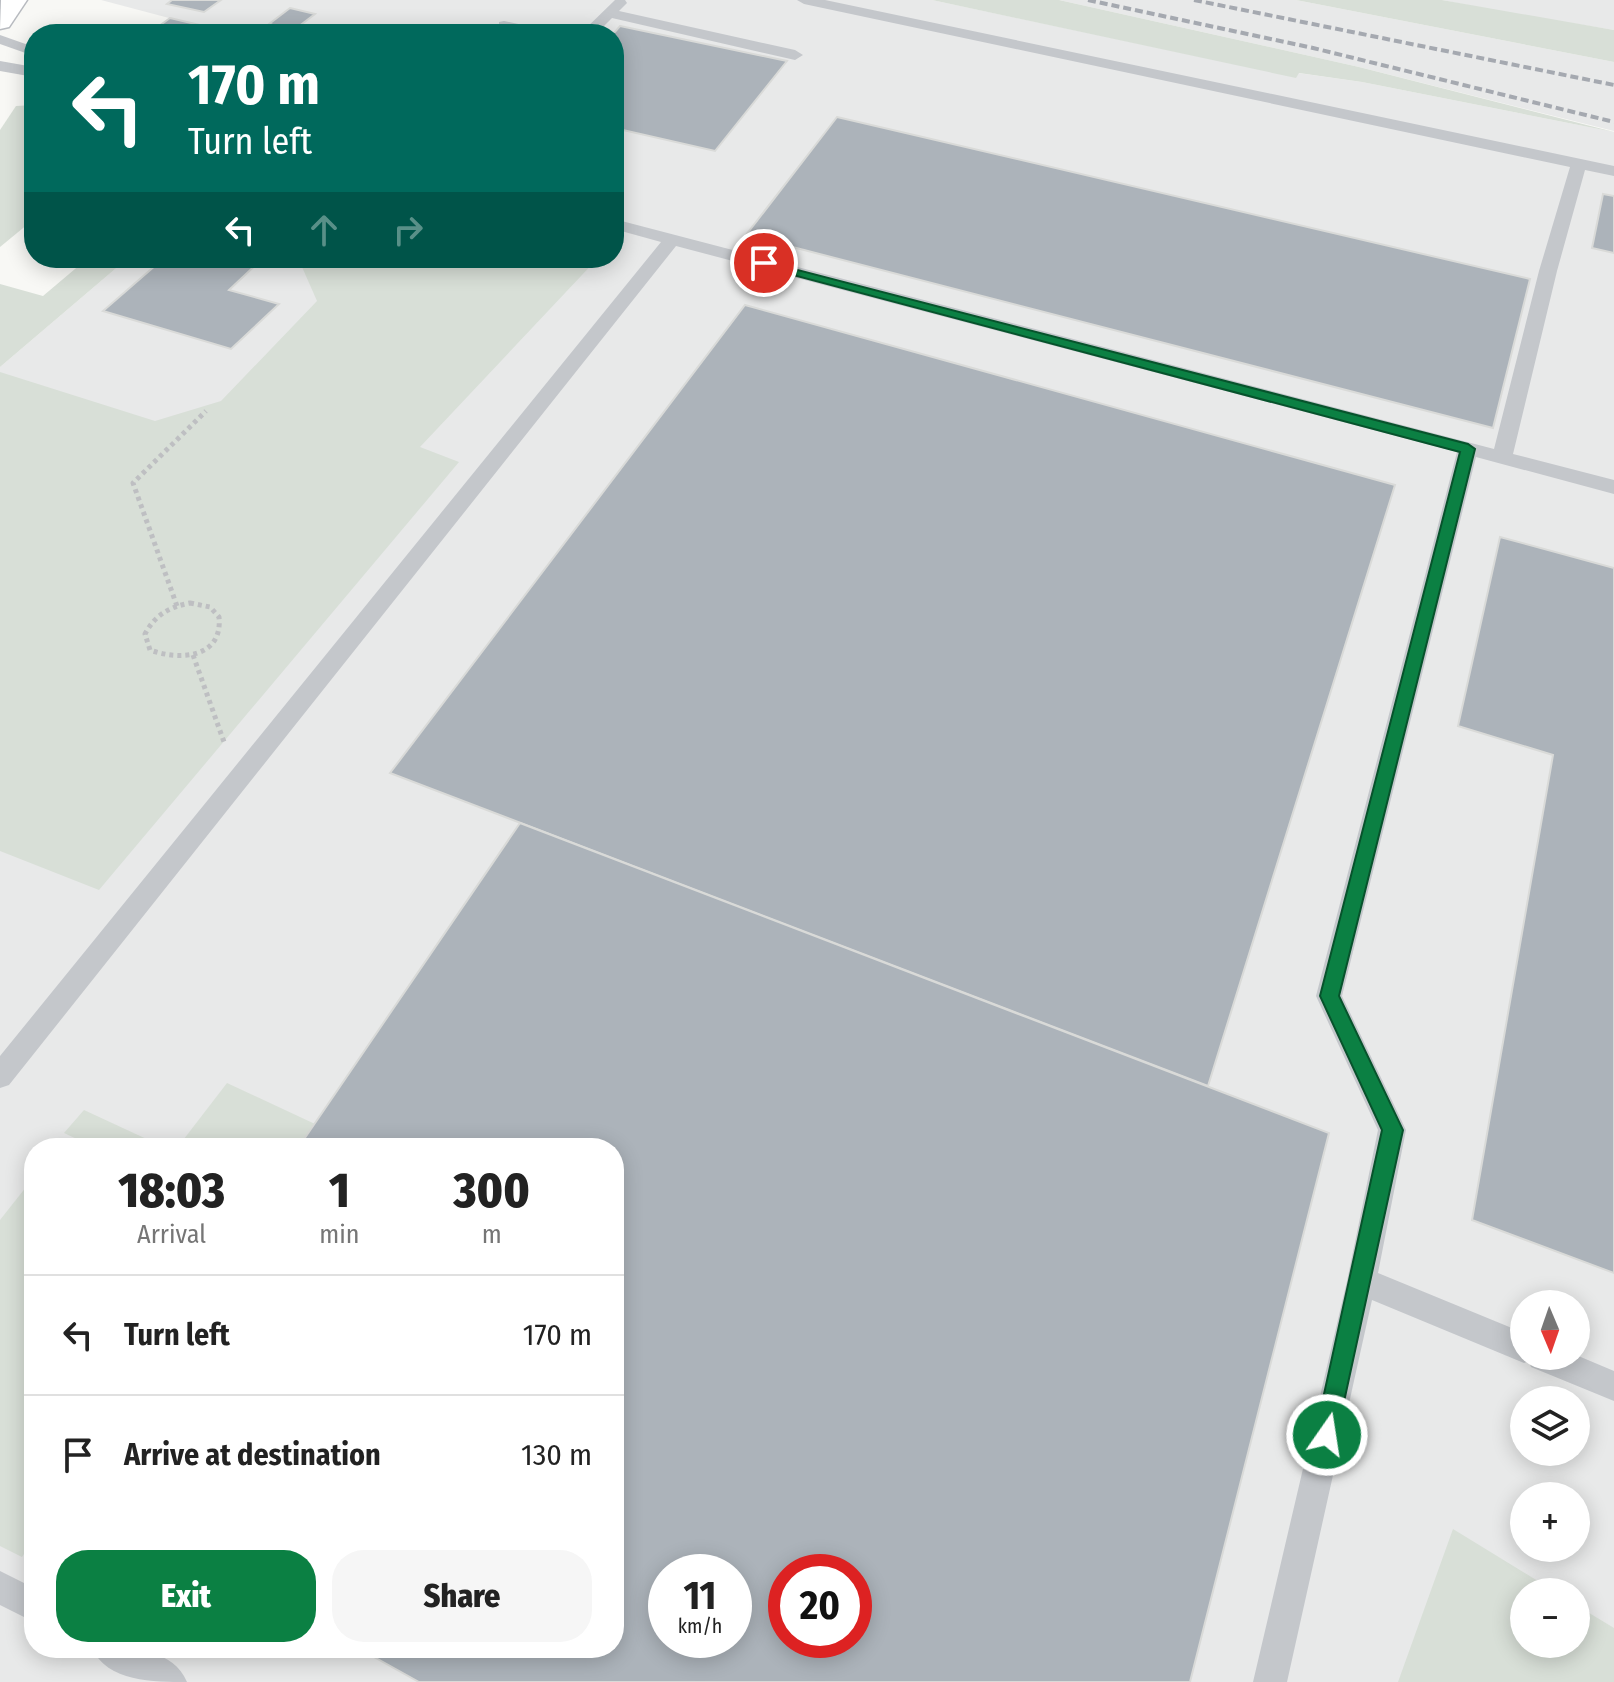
<!DOCTYPE html>
<html lang="en">
<head>
<meta charset="utf-8">
<style>
	:root { --surface:#fff; --page:#f6f6f6; --text:#222; --muted:#767676; --line:#e0e0e0; --accent:#0b8043 }
	body { margin:0; font-family:"Fira Sans Condensed",sans-serif; background:var(--page); color:var(--text); height:100vh; display:flex; flex-direction:column; font-size:30px; white-space:nowrap }
	* { box-sizing:border-box; margin:0 }
	p { font-size:26px; color:var(--muted) }
	.icon { flex:none; width:44px; height:44px; fill:none; stroke:currentColor; stroke-width:2; stroke-linecap:round; stroke-linejoin:round }
	.map { position:relative; flex:1; overflow:hidden }
	.sheet { position:absolute; left:24px; top:1138px; width:600px; height:520px; display:flex; flex-direction:column; background:var(--surface); border-radius:32px; box-shadow:0 4px 20px #0003 }
	.sheet>* { flex:none }
	.banner { position:absolute; left:24px; top:24px; width:600px; height:244px; border-radius:32px; box-shadow:0 4px 20px #0003; background:#00695c; color:#fff; overflow:hidden }
	.needle { width:52px; rotate:178deg }
	.fabs { position:absolute; left:1510px; top:1290px; display:grid; gap:16px }
	.fabs a { display:grid; place-items:center; width:80px; height:80px; border-radius:50%; background:var(--surface); box-shadow:0 4px 20px #0003; font-size:40px }
	.speed { position:absolute; left:648px; top:1554px; display:flex; gap:16px; font-size:40px; font-weight:700; text-align:center }
	.speed>* { display:grid; place-content:center; width:104px; height:104px; border-radius:50%; background:var(--surface); box-shadow:0 4px 20px #0003; line-height:1 }
	.speed small { font-size:20px; font-weight:400 }
	.speed .limit { border:12px solid #d22; background:#fff; color:#111 }
	.pin { position:absolute; display:grid; place-items:center; width:68px; height:68px; color:#fff; margin:-34px; border:4px solid #fff; border-radius:50%; box-shadow:0 2px 8px #0007 }
	.me { position:absolute; width:88px; margin:-44px; rotate:13deg; stroke-linejoin:round; filter:drop-shadow(0 0 6px #0008) }
	.turn { display:flex; align-items:center; gap:28px; height:168px; padding:0 32px; font-size:36px }
	.turn .icon { width:104px; height:104px; stroke-width:2.5 }
	.turn b { display:block; font-size:56px; line-height:68px }
	.lanes { display:flex; align-items:center; height:76px; padding:0 32px; background:#0003; justify-content:center; gap:40px; direction:ltr }
	.lanes .off { opacity:.35 }
	.eta { display:flex; justify-content:space-evenly; align-items:center; height:136px; text-align:center }
	.eta b { font-size:48px; font-weight:800; line-height:56px }
	.button { display:flex; gap:16px; margin-top:auto; padding:16px 32px }
	.button a { flex:1; height:92px; border-radius:32px; background:var(--accent); color:#fff; font-size:32px; font-weight:800; line-height:92px; text-align:center }
	.button a+a { background:var(--page); color:var(--text) }
	ul { padding:0; list-style:none }
	li { display:flex; align-items:center; gap:24px; height:120px; padding:0 32px; border-top:2px solid var(--line) }
	li div { flex:1 }
	li b { display:block; font-size:30px }
	li em { font-style:normal }
	.map>svg:first-child { display:block }
	.built { fill:#e8e9e9; fill-rule:evenodd }
	.green { fill:#d8dfd7 }
	.building { fill:#acb3ba; stroke:#d9dad8; stroke-width:2; fill-rule:evenodd }
	.lines { fill:none; stroke-linecap:round; stroke-linejoin:round }
	.primary-casing { stroke:#b7babf; stroke-width:3 }
	.path { stroke:#bebfc2; stroke-width:5; stroke-dasharray:4 4; stroke-linecap:butt }
	.service { fill:#c4c7cb; fill-rule:evenodd }
	.primary { fill:#fff; fill-rule:evenodd }
	.rail { stroke:#a5a9b0; stroke-width:4; stroke-dasharray:8 4; stroke-linecap:butt }
	.route { fill:#0b8043; stroke:#07532c; stroke-width:2 }
</style>
</head>
<body>
<div class="map">
<svg width="1614" height="1682" viewBox="0 0 1614 1682">
	<rect width="100%" height="100%" fill="#f8f8f5"/>
	<!-- built -->
	<g class="built">
		<path d="M 101,0 L 932,0 L 1295,77 L 1298,73 L 1362,82 L 1614,132 L 1614,1682 L 0,1682 L 0,367 L 128,258 L 614,258 L 614,34 L 160,34 L 151,32 L 169,18 ZM 34,1148 L 614,1148 L 614,1648 L 34,1648 ZM 1524,1304 L 1576,1304 L 1576,1356 L 1524,1356 ZM 1524,1400 L 1576,1400 L 1576,1452 L 1524,1452 ZM 1524,1496 L 1576,1496 L 1576,1548 L 1524,1548 ZM 666,1572 L 734,1572 L 734,1640 L 666,1640 ZM 786,1572 L 854,1572 L 854,1640 L 786,1640 ZM 1524,1592 L 1576,1592 L 1576,1644 L 1524,1644 Z"/>
		<polygon points="1059,0 1296,0 1614,62 1614,131 1359,67"/>
		<polygon points="1442,0 1614,0 1614,30 1492,10"/>
	</g>
	<!-- green -->
	<g class="green">
		<polygon points="932,0 1059,0 1359,67 1614,132 1362,82 1299,73 1296,78"/>
		<polygon points="1296,0 1442,0 1614,30 1614,62"/>
		<polygon points="34,105 34,219 0,247 0,130 16,106"/>
		<polygon points="88,258 128,258 0,367 0,284 43,296"/>
		<polygon points="311,258 598,258 420,447 459,462 99,890 0,851 0,372 155,421 221,401 317,301 302,267"/>
		<polygon points="227,1083 315,1124 298,1148 177,1148"/>
		<polygon points="84,1110 166,1148 96,1148 64,1133"/>
		<polygon points="34,1177 34,1539 22,1557 0,1546 0,1220"/>
		<polygon points="1453,1529 1556,1592 1524,1592 1524,1644 1576,1644 1576,1605 1614,1628 1614,1682 1398,1682"/>
	</g>
	<!-- building -->
	<g class="building">
		<polygon points="172,0 221,0 204,12 167,4"/>
		<polygon points="290,8 315,14 294,30 269,24"/>
		<polygon points="170,18 225,31 221,34 151,32"/>
		<polygon points="620,26 787,61 715,151 614,128 613,34"/>
		<polygon points="837,117 1530,279 1493,428 746,235"/>
		<polygon points="1603,194 1614,196 1614,253 1592,248"/>
		<polygon points="164,258 263,258 229,290 279,304 231,349 103,311"/>
		<polygon points="745,305 1395,485 1208,1086 390,773"/>
		<polygon points="1500,537 1614,568 1614,1273 1472,1220 1553,755 1458,726"/>
		<path d="M 520,823 L 1329,1133 L 1190,1682 L 419,1682 L 358,1648 L 614,1648 L 614,1148 L 298,1148 ZM 666,1572 L 734,1572 L 734,1640 L 666,1640 ZM 786,1572 L 854,1572 L 854,1640 L 786,1640 Z"/>
	</g>
	<g class="lines">
		<!-- primary casing -->
		<g class="primary-casing">
			<polygon id="primary" points="27,0 9,27 0,29 1,0"/>
		</g>
		<!-- path -->
		<g class="path">
			<path d="M 190,603 L 210,607 L 219,617 C 223,658 180,661 150,650 L 145,634 C 155,615 169,607 190,603 Z"/>
			<polyline points="177,606 133,483 206,411"/>
			<polyline points="193,655 224,742"/>
		</g>
		<!-- service -->
		<g class="service">
			<polygon points="615,0 625,0 627,3 619,11 795,50 803,55 795,60 612,18 596,34 580,34"/>
			<polygon points="797,0 825,0 1614,166 1614,176 1585,170 1557,271 1513,454 1614,480 1614,494 1476,457 1342,996 1406,1130 1378,1273 1524,1333 1524,1356 1576,1355 1614,1371 1614,1401 1531,1367 1529,1361 1524,1363 1372,1300 1287,1682 1253,1682 1347,1281 1378,1130 1316,996 1457,452 676,246 9,1085 0,1088 0,1056 661,242 614,229 614,219 1494,449 1539,271 1570,167 804,4"/>
			<polygon points="504,21 550,31 552,34 525,34 499,28 499,22"/>
			<polygon points="0,35 34,47 34,56 0,44"/>
			<polygon points="0,61 34,67 34,77 0,71"/>
			<polygon points="0,1571 34,1588 34,1622 0,1605"/>
			<path d="M 92,1648 C 125,1648 172,1646 187,1682 C 154,1682 107,1682 92,1648 Z"/>
		</g>
		<!-- primary -->
		<use href="#primary" class="primary"/>
		<!-- rail -->
		<g class="rail">
			<polyline points="1088,0 1313,48 1614,122"/>
			<polyline points="1194,0 1614,85"/>
		</g>
	</g>
	<!-- route -->
	<polygon class="route" points="759,260 1468,444 1475,449 1339,996 1403,1130 1335,1443 1327,1447 1319,1443 1315,1435 1382,1130 1320,996 1460,452 759,266"/>
</svg>
<div class="fabs">
<a><svg class="needle" viewBox="-14 -14 28 28"><path d="M0-13l5 13h-10z" fill="#e53935"/><path d="M0 13l5-13h-10z" fill="#767676"/></svg></a>
<a><svg class="icon" aria-label="layers" viewBox="0 0 24 24"><path d="M12 4l9 5-9 5-9-5zM3 14l9 5 9-5"/></svg></a>
<a>+</a>
<a>−</a>
</div>
<div class="speed"><div>11<small>km/h</small></div><div class="limit">20</div></div>
<div class="pin" style="left:764px;top:263px;background:#d93025"><svg class="icon" aria-label="arrive" viewBox="0 0 24 24"><path d="M6 21V4h12l-3 4 3 4H6"/></svg></div>
<svg class="me" style="left:1327px;top:1435px" viewBox="-20 -20 40 40"><circle r="17" fill="#0b8043" stroke="#fff" stroke-width="3"/><path d="M0-11L8 9 0 5-8 9z" fill="#fff"/></svg>
<div class="banner">
<div class="turn"><svg class="icon" aria-label="left" viewBox="0 0 24 24"><path d="M17 20v-9H6M10 6l-5 5 5 5"/></svg><div><b>170 m</b>Turn left</div></div>
<div class="lanes"><svg class="icon" aria-label="left" viewBox="0 0 24 24"><path d="M17 20v-9H6M10 6l-5 5 5 5"/></svg><svg class="icon off" aria-label="ahead" viewBox="0 0 24 24"><path d="M12 20V5M6 11l6-6 6 6"/></svg><svg class="icon off" aria-label="right" viewBox="0 0 24 24"><path d="M7 20v-9h11M14 6l5 5-5 5"/></svg></div>
</div>
<section class="sheet">
<div class="eta">
<div><b>18:03</b><p>Arrival</p></div>
<div><b>1</b><p>min</p></div>
<div><b>300</b><p>m</p></div>
</div>
<ul>
<li><svg class="icon" aria-label="left" viewBox="0 0 24 24"><path d="M17 20v-9H6M10 6l-5 5 5 5"/></svg><div><b>Turn left</b></div><em>170 m</em></li>
<li><svg class="icon" aria-label="arrive" viewBox="0 0 24 24"><path d="M6 21V4h12l-3 4 3 4H6"/></svg><div><b>Arrive at destination</b></div><em>130 m</em></li>
</ul>
<div class="button"><a>Exit</a><a>Share</a></div>
</section>
</div>
</body>
</html>
